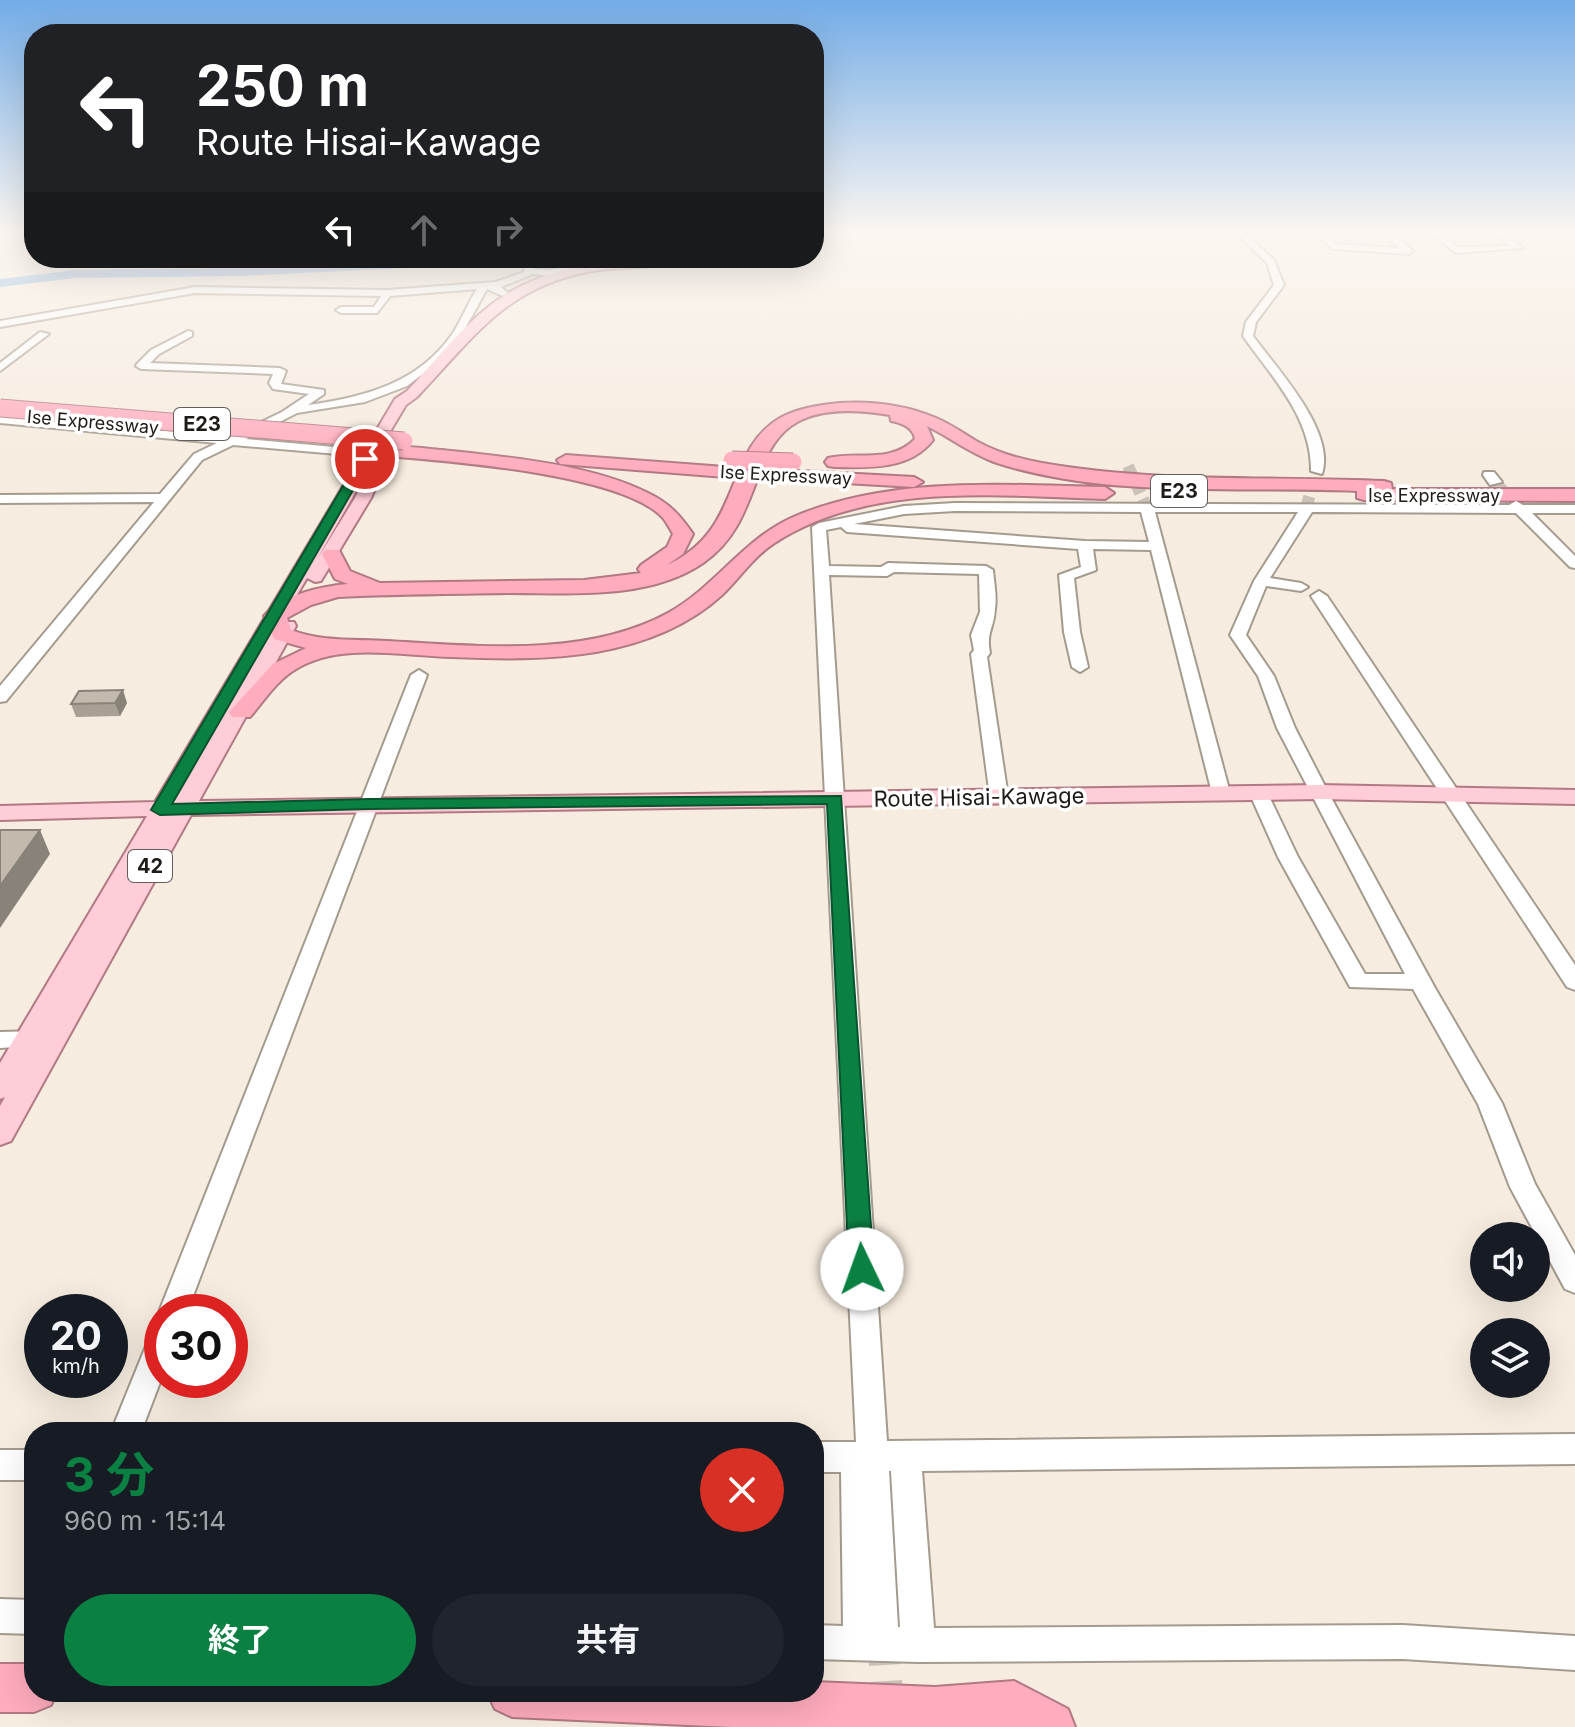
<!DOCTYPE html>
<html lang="ja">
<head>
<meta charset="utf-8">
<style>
	:root { --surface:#171b24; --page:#20242c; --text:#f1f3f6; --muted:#9ea1a6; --accent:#0b8043 }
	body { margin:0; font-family:Inter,"Noto Sans JP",sans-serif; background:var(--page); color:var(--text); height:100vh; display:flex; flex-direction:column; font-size:30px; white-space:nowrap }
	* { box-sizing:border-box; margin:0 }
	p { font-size:26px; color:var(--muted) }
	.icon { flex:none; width:44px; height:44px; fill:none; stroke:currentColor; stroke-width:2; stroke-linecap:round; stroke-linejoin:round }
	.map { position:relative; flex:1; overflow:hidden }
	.details { position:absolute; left:24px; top:1422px; width:800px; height:280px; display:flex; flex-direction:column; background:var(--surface); border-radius:32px; box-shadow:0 8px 32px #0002 }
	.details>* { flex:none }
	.guide { position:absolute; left:24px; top:24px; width:800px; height:244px; border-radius:32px; box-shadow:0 8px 32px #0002; background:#202124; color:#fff; overflow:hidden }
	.buttons { position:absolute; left:1470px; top:1222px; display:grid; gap:16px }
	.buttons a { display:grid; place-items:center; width:80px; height:80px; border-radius:50%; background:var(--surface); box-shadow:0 8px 32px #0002; font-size:40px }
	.speed { position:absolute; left:24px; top:1294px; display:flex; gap:16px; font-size:40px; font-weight:700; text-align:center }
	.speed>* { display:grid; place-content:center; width:104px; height:104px; border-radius:50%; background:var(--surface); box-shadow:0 8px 32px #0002; line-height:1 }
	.speed small { font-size:20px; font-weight:400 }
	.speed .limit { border:12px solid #d22; background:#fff; color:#111 }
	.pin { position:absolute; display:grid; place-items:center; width:68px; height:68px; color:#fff; margin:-34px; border:4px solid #fff; border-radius:50%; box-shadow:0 2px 8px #0007 }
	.me { position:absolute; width:88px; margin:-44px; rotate:357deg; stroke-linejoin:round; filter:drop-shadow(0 0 6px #0008) }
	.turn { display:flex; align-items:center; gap:28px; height:168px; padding:0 40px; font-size:36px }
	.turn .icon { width:104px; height:104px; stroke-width:2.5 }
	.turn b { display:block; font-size:56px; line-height:68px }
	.lanes { display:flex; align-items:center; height:76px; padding:0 40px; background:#0003; justify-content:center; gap:40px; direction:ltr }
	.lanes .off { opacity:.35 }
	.round { display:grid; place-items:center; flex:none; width:84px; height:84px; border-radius:42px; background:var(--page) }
	.headline { display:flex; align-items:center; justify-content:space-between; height:136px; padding:0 40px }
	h1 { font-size:48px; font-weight:700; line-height:60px; color:var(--accent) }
	.primary-button { display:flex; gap:16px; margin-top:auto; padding:16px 40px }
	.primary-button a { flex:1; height:92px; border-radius:48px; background:var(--accent); color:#fff; font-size:32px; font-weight:700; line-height:92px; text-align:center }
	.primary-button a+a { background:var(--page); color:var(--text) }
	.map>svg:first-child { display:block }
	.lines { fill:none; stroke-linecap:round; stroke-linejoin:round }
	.river { fill:#64a1e5; fill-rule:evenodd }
	.minor-tunnel-far1 { stroke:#cbc2b7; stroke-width:12; stroke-dasharray:12 6; stroke-linecap:butt }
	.minor-tunnel { stroke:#cbc2b7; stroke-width:32; stroke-dasharray:32 16; stroke-linecap:butt }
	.minor-casing { stroke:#a49b8f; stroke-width:4 }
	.major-casing { stroke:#b17983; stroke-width:4 }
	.highway-casing { stroke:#b17983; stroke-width:4 }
	.minor { fill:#fff; fill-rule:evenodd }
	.major { fill:#ffcdd7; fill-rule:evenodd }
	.highway { fill:#ffacbd; fill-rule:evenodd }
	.highway-bridge-casing { stroke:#b17983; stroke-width:19; stroke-linecap:butt }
	.highway-bridge { stroke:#ffacbd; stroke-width:17 }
	.wall { fill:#a8a095 }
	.shaded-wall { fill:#888279 }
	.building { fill:#c3baad; stroke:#888279; stroke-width:2 }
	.route { fill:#0b8043; stroke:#07532c; stroke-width:2 }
	.labels { text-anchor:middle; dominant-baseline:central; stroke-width:7; stroke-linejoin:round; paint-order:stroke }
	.far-street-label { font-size:18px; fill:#1f1b17; stroke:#fff }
	.shield { fill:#fff; stroke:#625f5d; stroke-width:2 }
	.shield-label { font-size:20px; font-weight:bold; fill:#1f1b17 }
	.street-label { font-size:22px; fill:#1f1b17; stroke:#fff }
</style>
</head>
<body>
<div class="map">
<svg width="1575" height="1727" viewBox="0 0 1575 1727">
	<rect width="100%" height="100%" fill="#f6ecdf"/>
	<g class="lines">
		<!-- river -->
		<polygon class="river" points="457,258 544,258 538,262 240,276 75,278 0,287 0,279 75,270 240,268"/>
		<!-- minor-tunnel-far1 -->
		<g class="minor-tunnel-far1">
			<polyline points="1128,466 1147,508"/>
			<polyline points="1495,482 1513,502"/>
			<polyline points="1306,508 1317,471"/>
		</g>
		<!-- minor-tunnel -->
		<polyline class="minor-tunnel" points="883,1633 889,1727"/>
		<!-- minor casing -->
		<g class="minor-casing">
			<g id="minor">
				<path d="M 1234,231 L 1243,231 L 1274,260 L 1284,285 L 1256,322 L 1253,336 C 1277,369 1336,431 1322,474 L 1311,471 C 1312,418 1272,377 1243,336 L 1246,322 L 1274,285 L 1267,263 Z"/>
				<polygon points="1312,231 1322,231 1335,244 1399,248 1380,231 1390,231 1413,251 1409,254 1333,249"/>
				<polygon points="1428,231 1438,231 1458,247 1510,246 1491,231 1501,231 1523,248 1456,253"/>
				<path d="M 527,258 L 537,258 L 534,269 L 548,270 L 614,261 L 619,264 L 548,276 L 533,274 L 501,287 L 508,293 L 503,296 L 487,289 L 458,341 L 441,360 L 407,386 L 365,402 L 297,413 L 246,439 L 368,450 L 374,454 L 372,457 L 233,445 L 202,460 L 6,701 L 0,702 L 0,686 L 154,502 L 0,503 L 0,495 L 160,494 L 194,454 L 217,443 L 0,423 L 0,415 L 230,437 L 282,412 L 309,394 L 273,389 L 269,383 L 273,374 L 141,369 L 136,366 L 137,364 L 151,350 L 188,331 L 192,332 L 192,336 L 159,354 L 150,363 L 280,368 L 286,371 L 281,384 L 324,390 L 324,394 L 308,405 C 365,397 419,383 453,333 C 462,319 468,303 477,289 L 390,296 L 377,313 L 341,313 L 336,310 L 341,307 L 374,307 L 381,296 L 195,293 L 0,327 L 0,321 L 195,287 L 387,290 L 496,282 L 524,272 Z"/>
				<polygon points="40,332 49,334 0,371 0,363"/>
				<polygon points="1484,472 1494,472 1502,482 1490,485 1483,475"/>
				<path d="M 1516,501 L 1523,505 L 1575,505 L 1575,513 L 1532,513 L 1575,556 L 1575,568 L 1570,567 L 1516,513 L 1312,512 L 1270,578 L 1301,583 L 1308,587 L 1301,591 L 1266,586 L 1246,635 L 1274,676 L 1295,728 L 1328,792 L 1435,988 L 1502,1103 L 1535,1184 L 1575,1255 L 1575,1293 L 1565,1289 L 1510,1187 L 1478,1104 L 1413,989 L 1350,987 L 1278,857 L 1249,792 L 1258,786 L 1267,792 L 1298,857 L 1365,974 L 1405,974 L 1277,728 L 1258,676 L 1230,635 L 1254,581 L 1298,512 L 1155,512 L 1230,793 L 1221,799 L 1212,793 L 1151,550 L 1093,549 L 1096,570 L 1074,578 L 1080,632 L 1088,667 L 1080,672 L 1072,667 L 1064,632 L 1059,575 L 1081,567 L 1078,549 L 847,532 L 841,527 L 826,530 L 829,566 L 881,567 L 888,563 L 986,566 L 993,570 C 994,583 997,596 995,609 C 994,629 986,631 990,653 L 987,657 L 1008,797 L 999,803 L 990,797 L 971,654 L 974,650 L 971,635 L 980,612 L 979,574 L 894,572 L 887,576 L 829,575 L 887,1441 L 1575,1434 L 1575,1464 L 922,1471 L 934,1628 L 1403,1625 L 1575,1636 L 1575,1670 L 1403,1659 L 918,1662 L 814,1659 L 814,1625 L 843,1626 L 841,1472 L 814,1472 L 814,1442 L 856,1442 L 812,527 L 819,523 L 904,506 L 955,503 L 1509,505 ZM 955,511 L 1141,512 L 1149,542 L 1085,541 L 854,524 L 904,514 ZM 889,1471 L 891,1471 L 900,1627 L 898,1627 Z"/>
				<polygon points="1319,591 1327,596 1575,965 1575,990 1567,987 1311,596"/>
				<polygon points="419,670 427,675 187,1312 162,1312 162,1319 159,1312 411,675"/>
				<polygon points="40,1031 48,1033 52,1039 48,1045 0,1048 0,1032"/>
				<polygon points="162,1327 162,1377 141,1432 111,1432 152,1331"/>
				<rect x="0" y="1450" width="34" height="30"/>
				<polygon points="0,1599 34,1600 34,1634 0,1633"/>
			</g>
		</g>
		<!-- major casing -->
		<g class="major-casing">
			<path id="major" d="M 649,258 L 684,258 C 667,269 616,267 593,271 C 506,286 474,337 417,397 L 406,405 L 382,445 L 392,449 L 371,498 L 321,581 L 315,582 L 307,578 L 281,622 L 294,622 L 296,626 L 199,801 L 1319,785 L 1575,790 L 1575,804 L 1319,799 L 191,815 L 11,1141 L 0,1145 L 0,1106 L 5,1097 L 0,1099 L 0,1063 L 147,816 L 0,820 L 0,806 L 155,802 L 395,399 L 407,391 C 439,358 470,315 510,292 C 552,267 602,263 649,258 ZM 367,472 L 355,498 L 316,561 Z"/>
		</g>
		<!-- highway casing -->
		<g class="highway-casing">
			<g id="highway">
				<path d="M 840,403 C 873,401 905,405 936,418 C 951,424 964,434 978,442 C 998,453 1020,459 1042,463 C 1155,483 1270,476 1384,481 L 1391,483 L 1392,489 L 1575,489 L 1575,501 L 1364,500 L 1357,498 L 1357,491 C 1241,486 1109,499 997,463 C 971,454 951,438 927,426 L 933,440 C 910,470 868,468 834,467 L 828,466 L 825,462 L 828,458 C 857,451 891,464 915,439 C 913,427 902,423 891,421 L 890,415 C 727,388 785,507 703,563 C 649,600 571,593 508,593 C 452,594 395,594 338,597 L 311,605 L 287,618 L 291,630 C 322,642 355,639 387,641 C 478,646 585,658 668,613 C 717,586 745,536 798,515 C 895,476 1003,485 1105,487 L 1114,493 L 1105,499 C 997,496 868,481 773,544 C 753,557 739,579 722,595 C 687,627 641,644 596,652 C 548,660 499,659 451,657 C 401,656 340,642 296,669 C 277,680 264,701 250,717 L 232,717 L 229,712 L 273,664 L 306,648 L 274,639 L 264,616 C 281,595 322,586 348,584 L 335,579 L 322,554 L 325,550 L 339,550 L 350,571 L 380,583 L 584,580 L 641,573 L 638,569 L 641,565 L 667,547 L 673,534 C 670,529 667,523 663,518 C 624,475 458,462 399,457 L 390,452 L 393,448 C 408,445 427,449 442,450 C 507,457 590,464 648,493 C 669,503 680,515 693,534 L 683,554 L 667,565 C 744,530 723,451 780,418 C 798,408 820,405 840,403 Z"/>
				<polygon points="566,455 725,467 734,472 725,477 560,464 557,460"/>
				<polygon points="782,470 914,477 923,482 914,487 776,479 773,475 776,471"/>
				<polygon points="0,1664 34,1664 34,1692 57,1692 51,1705 34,1712 0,1712"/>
				<polygon points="1014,1681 1068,1709 1075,1727 731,1727 512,1717 495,1709 487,1692 814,1692 814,1682 935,1687"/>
			</g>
		</g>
		<!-- minor -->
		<use href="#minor" class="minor"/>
		<!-- major -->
		<use href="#major" class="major"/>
		<!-- highway -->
		<use href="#highway" class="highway"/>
		<!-- highway-bridge casing -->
		<g class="highway-bridge-casing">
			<g id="highway-bridge">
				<polyline points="0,408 404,441"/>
				<polyline points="732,460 793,462"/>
			</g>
		</g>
		<!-- highway-bridge -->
		<use href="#highway-bridge" class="highway-bridge"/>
	</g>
	<!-- wall -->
	<polygon class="wall" points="127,703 120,716 76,717 71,704"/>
	<!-- shaded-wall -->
	<g class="shaded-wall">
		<polygon points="123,690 127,703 120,716 115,703"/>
		<polygon points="40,830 50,854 0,928 0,886"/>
	</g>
	<!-- building -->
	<g class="building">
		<polygon points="123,690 115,703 71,704 79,691"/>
		<polygon points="0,830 40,830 0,886"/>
	</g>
	<!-- sky -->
	<linearGradient id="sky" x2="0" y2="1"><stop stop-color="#73ace7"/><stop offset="0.49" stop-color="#fbf6f1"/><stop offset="1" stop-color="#fbf6f1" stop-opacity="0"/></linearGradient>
	<rect width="1575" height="473" fill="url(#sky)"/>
	<!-- route -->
	<polygon class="route" points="365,456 371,459 172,804 369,799 841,796 874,1269 871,1276 862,1280 853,1276 849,1269 827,804 369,809 160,815 151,810 359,459"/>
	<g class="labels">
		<!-- far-street labels -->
		<g class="far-street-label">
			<text transform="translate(93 422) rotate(5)">Ise Expressway</text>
			<text transform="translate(786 475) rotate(3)">Ise Expressway</text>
			<text x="1434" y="495">Ise Expressway</text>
		</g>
		<!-- shield labels -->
		<g class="shield">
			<rect x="174" y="408" width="56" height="32" rx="6"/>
			<rect x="1151" y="475" width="56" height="32" rx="6"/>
			<rect x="128" y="850" width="44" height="32" rx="6"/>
		</g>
		<g class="shield-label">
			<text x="202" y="424">E23</text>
			<text x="1179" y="491">E23</text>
			<text x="150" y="866">42</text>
		</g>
		<!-- street labels -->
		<g class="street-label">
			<text transform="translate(979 797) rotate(-1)">Route Hisai-Kawage</text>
		</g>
	</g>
</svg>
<div class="buttons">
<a><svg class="icon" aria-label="sound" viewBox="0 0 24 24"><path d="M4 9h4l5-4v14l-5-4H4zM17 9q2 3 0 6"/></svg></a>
<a><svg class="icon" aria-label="layers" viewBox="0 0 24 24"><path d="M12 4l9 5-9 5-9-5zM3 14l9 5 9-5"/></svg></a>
</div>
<div class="speed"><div>20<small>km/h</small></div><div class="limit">30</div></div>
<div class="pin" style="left:365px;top:459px;background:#d93025"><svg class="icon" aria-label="arrive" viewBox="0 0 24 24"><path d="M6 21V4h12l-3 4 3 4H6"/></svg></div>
<svg class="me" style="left:862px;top:1269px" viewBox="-20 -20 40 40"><circle r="19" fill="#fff"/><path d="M0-13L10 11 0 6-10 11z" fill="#0b8043"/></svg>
<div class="guide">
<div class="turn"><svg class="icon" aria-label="left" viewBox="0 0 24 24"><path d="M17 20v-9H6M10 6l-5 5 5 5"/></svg><div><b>250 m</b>Route Hisai-Kawage</div></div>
<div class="lanes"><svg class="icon" aria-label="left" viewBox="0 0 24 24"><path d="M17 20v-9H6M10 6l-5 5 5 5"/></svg><svg class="icon off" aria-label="ahead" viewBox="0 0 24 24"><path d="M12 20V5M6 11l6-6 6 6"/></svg><svg class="icon off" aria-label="right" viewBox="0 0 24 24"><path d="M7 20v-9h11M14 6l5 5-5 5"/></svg></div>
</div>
<section class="details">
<div class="headline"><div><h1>3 分</h1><p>960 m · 15:14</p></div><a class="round" style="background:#d93025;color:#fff"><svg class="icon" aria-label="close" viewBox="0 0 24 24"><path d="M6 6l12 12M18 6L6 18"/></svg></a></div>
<div class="primary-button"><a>終了</a><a>共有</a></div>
</section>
</div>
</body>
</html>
